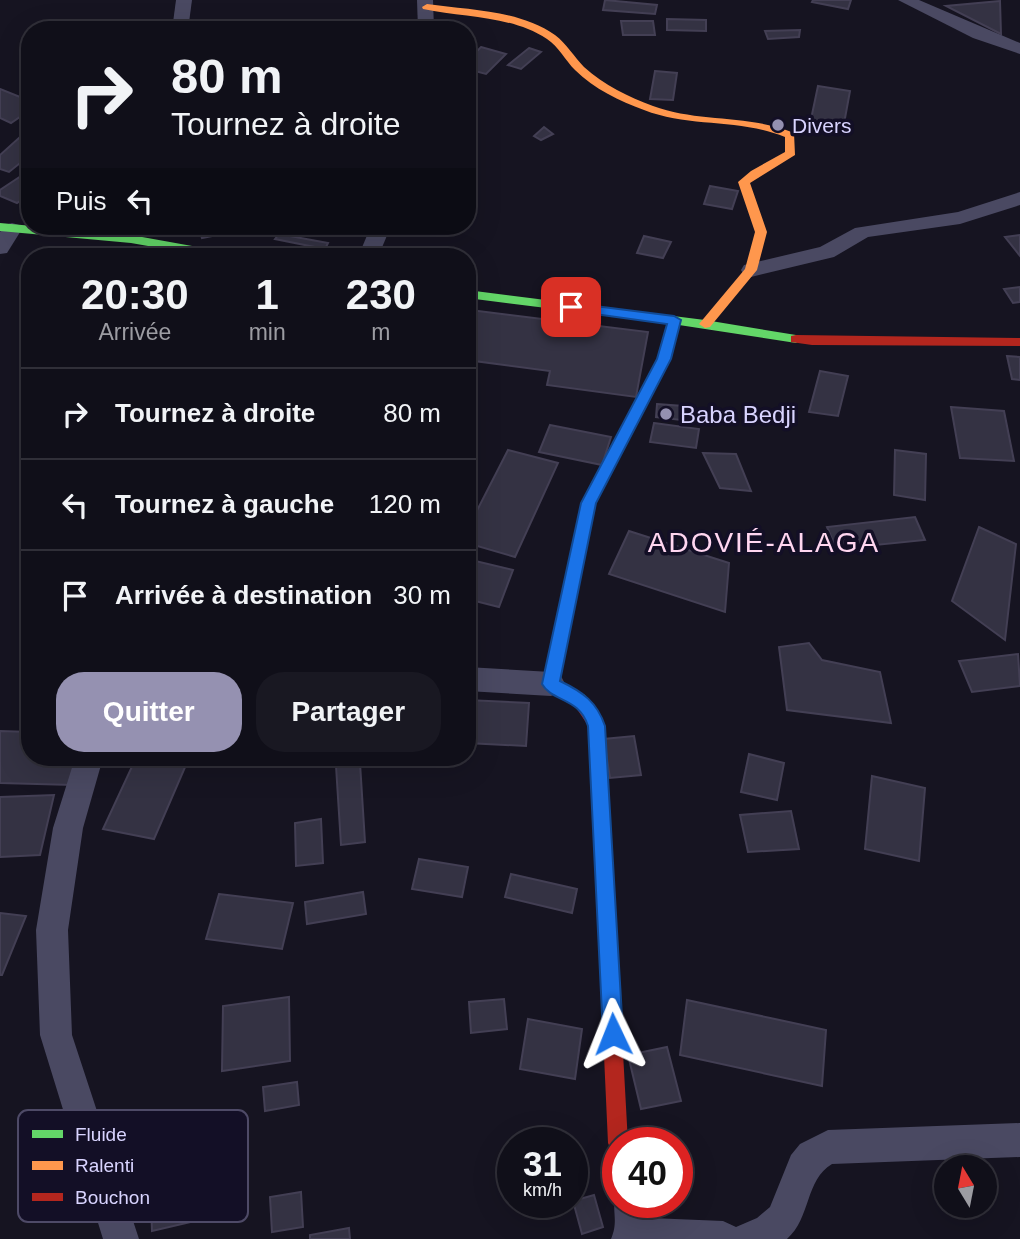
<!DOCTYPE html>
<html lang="fr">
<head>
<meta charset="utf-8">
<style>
	:root { --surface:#100f19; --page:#191822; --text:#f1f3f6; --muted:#9c9ca2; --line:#302f38; --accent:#9591b1 }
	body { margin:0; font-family:Arial,sans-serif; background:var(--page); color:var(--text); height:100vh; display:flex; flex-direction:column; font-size:26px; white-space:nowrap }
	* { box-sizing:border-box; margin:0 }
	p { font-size:23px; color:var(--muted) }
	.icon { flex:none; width:38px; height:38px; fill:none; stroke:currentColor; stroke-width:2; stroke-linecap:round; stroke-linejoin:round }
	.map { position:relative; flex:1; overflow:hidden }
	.panel { position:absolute; left:21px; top:248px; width:455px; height:518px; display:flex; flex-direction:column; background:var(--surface); border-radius:28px; box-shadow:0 7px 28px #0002,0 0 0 2px var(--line) }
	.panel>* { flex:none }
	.top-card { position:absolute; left:21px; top:21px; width:455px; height:214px; border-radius:28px; box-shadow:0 7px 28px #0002,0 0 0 2px var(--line); background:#100f19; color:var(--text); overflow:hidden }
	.needle { width:46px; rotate:350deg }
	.buttons { position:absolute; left:934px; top:1155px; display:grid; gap:14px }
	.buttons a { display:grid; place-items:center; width:63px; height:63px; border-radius:50%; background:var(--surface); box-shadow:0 7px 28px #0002,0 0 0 2px var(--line); font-size:35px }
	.speed { position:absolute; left:497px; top:1127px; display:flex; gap:14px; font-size:35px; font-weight:700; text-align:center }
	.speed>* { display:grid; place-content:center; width:91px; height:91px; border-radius:50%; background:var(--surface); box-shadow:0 7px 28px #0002,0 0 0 2px var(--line); line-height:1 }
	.speed small { font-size:18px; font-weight:400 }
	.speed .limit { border:10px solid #d22; background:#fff; color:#111 }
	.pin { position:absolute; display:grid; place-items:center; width:60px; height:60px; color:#fff; margin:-30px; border-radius:14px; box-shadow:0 4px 10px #0006 }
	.me { position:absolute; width:77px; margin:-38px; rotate:358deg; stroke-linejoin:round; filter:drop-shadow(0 0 5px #0008) }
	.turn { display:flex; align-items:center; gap:24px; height:147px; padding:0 35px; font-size:32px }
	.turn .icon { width:91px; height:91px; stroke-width:2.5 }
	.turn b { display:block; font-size:49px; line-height:60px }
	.then { display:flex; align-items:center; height:66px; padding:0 35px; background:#0003; gap:14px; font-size:26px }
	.eta { display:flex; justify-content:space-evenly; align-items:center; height:119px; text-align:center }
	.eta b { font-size:42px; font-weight:800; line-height:49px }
	.primary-button { display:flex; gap:14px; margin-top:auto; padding:14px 35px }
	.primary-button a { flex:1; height:80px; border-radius:28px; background:var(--accent); color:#fff; font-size:28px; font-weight:800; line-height:80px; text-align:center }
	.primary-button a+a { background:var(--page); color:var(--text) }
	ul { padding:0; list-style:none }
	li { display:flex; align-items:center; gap:21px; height:91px; padding:0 35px; border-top:2px solid var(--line) }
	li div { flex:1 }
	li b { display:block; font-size:26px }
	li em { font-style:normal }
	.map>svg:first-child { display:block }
	.building { fill:#343243; stroke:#433f54; stroke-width:2 }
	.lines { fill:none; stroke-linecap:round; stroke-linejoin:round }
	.street { fill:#4a4962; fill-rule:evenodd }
	.fast { fill:#63d668; fill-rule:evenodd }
	.slow { fill:#ff974d; fill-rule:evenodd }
	.jam { fill:#b3261e; fill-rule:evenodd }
	.route { fill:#1a73e8; stroke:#114b97; stroke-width:2 }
	.poi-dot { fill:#9591b1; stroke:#130f26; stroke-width:2.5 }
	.labels { text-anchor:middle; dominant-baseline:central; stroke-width:7; stroke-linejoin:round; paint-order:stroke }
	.far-poi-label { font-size:21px; fill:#d9d4ff; stroke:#130f26; text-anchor:start }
	.poi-label { font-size:24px; fill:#d9d4ff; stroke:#130f26; text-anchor:start }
	.quarter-label { font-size:28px; letter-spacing:2px; fill:#ffd6f0; stroke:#130f26 }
	.key { fill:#130f26; stroke:#4e4a67; stroke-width:2 }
	.key-label { font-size:19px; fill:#d9d4ff }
</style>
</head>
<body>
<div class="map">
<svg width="1020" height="1239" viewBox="0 0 1020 1239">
	<rect width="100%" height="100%" fill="#161421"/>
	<!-- building -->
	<g class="building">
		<polygon points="605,0 657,5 655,14 603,10"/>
		<polygon points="813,0 851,0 848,9 812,2"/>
		<polygon points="1000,1 1001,34 946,6"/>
		<polygon points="667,19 706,20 706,31 667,30"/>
		<polygon points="621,21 653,21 655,35 623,35"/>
		<polygon points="800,30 799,37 768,39 765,31"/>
		<polygon points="481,47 506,54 486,74 467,69 467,61"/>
		<polygon points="529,48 541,52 521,69 508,65"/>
		<polygon points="655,71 677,73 673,100 650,99"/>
		<polygon points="818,86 850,91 843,129 810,124"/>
		<polygon points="0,89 30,101 30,110 11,123 0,118"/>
		<polygon points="544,127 553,134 541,140 534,136"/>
		<polygon points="30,128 30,155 9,172 0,169 0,155"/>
		<polygon points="30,170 30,194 17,203 0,196 0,190"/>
		<polygon points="710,186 738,191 732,209 704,204"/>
		<polygon points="198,226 241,226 242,230 202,238"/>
		<polygon points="279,234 328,243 325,249 275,239"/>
		<polygon points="1020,235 1020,256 1005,237"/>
		<polygon points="644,236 671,242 663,258 637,253"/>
		<polygon points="1020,287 1020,302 1013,303 1004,289"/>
		<polygon points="470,310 648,332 636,397 547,385 550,371 467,360 467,319"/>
		<polygon points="1007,356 1020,357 1020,380 1012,379"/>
		<polygon points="820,371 848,376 838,416 809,412"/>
		<polygon points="657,404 683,406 681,420 656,417"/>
		<polygon points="951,407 1004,411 1014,461 960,458"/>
		<polygon points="654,423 699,429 696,448 650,442"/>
		<polygon points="550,425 611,437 602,465 539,452"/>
		<polygon points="508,450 558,463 515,557 467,543 467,530"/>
		<polygon points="895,450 926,454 925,500 894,495"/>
		<polygon points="703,453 736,454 751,491 720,488"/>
		<polygon points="915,517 925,540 836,549 827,527"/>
		<polygon points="979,527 1016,544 1005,640 952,601"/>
		<polygon points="629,531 729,563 725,612 609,574"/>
		<polygon points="467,559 513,570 499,607 467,599"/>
		<polygon points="809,643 822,660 880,672 891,723 787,710 779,647"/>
		<polygon points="1018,654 1020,686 972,692 959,661"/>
		<polygon points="467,700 529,703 526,746 467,743"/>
		<polygon points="0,731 30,732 30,758 80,758 73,785 0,783"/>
		<polygon points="634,736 641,775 610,778 604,739"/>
		<polygon points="749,754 784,763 777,800 741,792"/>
		<polygon points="136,758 189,758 154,839 103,829"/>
		<polygon points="368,758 421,758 420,764"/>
		<polygon points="360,763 365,842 341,845 336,766"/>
		<polygon points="872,776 925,788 919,861 865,849"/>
		<polygon points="54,795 40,855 0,857 0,797"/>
		<polygon points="791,811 799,849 748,852 740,815"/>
		<polygon points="321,819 323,863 296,866 295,823"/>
		<polygon points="419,859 468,867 462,897 412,889"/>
		<polygon points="511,874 577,889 572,913 505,897"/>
		<polygon points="363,892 366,914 307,924 305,902"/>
		<polygon points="219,894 293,903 282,949 206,939"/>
		<polygon points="0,913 26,916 2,975 0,975"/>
		<polygon points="289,997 290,1061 222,1071 223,1006"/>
		<polygon points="504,999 507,1029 471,1033 469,1002"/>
		<polygon points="687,1000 826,1030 822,1086 680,1055"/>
		<polygon points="528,1019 582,1029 575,1079 520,1069"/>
		<polygon points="667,1047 681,1101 641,1109 628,1055"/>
		<polygon points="297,1082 299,1105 265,1111 263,1087"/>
		<polygon points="191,1163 195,1221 152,1231 150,1173"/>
		<polygon points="301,1192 303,1227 272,1232 270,1197"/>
		<polygon points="594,1195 603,1227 582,1234 573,1201"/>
		<polygon points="349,1228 350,1239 310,1239 310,1235"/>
	</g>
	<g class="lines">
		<!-- street -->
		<g class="street">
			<polygon points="176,0 192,0 188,30 172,30"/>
			<polygon points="417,0 433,0 434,30 418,30"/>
			<polygon points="898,0 919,0 1020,43 1020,54 973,38"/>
			<polygon points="1020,192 1020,205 960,224 868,237 834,257 751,277 744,275 741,270 744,265 820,247 855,228 958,212"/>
			<polygon points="12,223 19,225 22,229 7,253 0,254 0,232 5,225"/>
			<polygon points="371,226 391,226 378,257 358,257"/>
			<polygon points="467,667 551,672 561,676 565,684 561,692 551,696 467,691"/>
			<polygon points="75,758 103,758 83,828 68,930 72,1035 139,1239 103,1239 40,1035 36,930 53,828"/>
			<path d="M 1020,1123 L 1020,1157 L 832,1164 C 805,1180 811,1218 787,1239 L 611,1239 C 620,1218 609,1209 618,1189 L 618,1202 L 648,1202 L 651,1218 L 723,1221 L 736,1227 L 757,1218 L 770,1207 L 791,1155 L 800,1144 L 828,1130 Z"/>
		</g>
		<!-- fast -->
		<g class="fast">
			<polygon points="0,223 131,235 231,253 237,257 211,257 131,243 0,231"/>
			<polygon points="467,290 705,320 796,335 803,339 796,343 679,325 671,359 596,503 560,681 585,695 587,700 585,705 579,707 545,689 543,684 582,503 657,359 667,323 467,298"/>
		</g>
		<!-- slow -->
		<path class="slow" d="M 427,4 C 469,10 519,10 555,35 C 567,44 574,57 584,67 C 604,85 629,97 653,106 C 699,123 748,114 794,133 L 795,155 L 750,183 L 767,232 L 757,270 L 710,327 L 705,328 L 699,324 L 745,269 L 755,232 L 738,182 L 751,171 L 785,152 L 785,137 C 739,118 690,128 644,110 C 620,101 594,89 575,70 C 565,60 559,47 547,39 C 510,15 465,18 423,9 L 422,7 Z"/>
		<!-- jam -->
		<g class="jam">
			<polygon points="796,335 1020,338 1020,346 812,345 791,342 791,336"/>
			<path d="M 579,693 C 593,698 599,713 605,726 L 628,1143 L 618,1143 L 618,1153 L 611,1150 L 608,1143 L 589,727 L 571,700 L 573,695 Z"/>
		</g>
	</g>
	<!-- route -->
	<path class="route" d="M 571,303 L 674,316 L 681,320 L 671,359 L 596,503 L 560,681 C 583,692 597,702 605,726 L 623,1034 L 620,1041 L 613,1044 L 606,1041 L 603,1034 L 588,726 C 579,697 552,702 542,684 L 581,503 L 657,359 L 667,324 L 566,310 L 564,307 Z"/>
	<!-- markers -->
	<g class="poi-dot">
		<circle cx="778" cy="125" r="7"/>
		<circle cx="666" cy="414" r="7"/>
	</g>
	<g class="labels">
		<!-- far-poi labels -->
		<g class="far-poi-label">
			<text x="792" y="125">Divers</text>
		</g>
		<!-- poi labels -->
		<g class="poi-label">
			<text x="680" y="414">Baba Bedji</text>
		</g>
		<!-- quarter labels -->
		<g class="quarter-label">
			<text x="764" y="542">ADOVIÉ-ALAGA</text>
		</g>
	</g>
	<!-- legend -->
	<rect x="18" y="1110" width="230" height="112" rx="10" class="key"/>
	<rect x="32" y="1130" width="31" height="8" fill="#63d668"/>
	<rect x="32" y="1161" width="31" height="9" fill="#ff974d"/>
	<rect x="32" y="1193" width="31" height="8" fill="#b3261e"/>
	<g class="key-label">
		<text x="75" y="1141">Fluide</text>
		<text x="75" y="1172">Ralenti</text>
		<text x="75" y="1204">Bouchon</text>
	</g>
</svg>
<div class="buttons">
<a><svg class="needle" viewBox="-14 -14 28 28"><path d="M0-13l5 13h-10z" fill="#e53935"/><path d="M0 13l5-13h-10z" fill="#9c9ca2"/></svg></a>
</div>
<div class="speed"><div>31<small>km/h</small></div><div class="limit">40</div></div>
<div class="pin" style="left:571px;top:307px;background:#d93025"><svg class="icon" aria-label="arrive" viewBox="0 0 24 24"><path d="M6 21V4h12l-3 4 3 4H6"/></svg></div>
<svg class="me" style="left:613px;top:1034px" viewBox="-20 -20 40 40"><path d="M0-17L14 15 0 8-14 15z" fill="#1a73e8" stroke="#fff" stroke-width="4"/></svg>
<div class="top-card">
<div class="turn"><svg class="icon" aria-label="right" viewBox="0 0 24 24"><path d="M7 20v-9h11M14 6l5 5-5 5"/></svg><div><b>80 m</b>Tournez à droite</div></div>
<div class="then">Puis<svg class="icon" aria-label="left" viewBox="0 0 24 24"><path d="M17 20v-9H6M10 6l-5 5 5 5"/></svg></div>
</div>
<section class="panel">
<div class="eta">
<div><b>20:30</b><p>Arrivée</p></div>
<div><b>1</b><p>min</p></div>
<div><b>230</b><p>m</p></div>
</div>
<ul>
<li><svg class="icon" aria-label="right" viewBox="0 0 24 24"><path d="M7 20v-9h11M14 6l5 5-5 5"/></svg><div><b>Tournez à droite</b></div><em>80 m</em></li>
<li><svg class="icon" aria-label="left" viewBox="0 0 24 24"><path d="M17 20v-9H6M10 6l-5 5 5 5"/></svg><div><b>Tournez à gauche</b></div><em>120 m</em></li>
<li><svg class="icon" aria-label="arrive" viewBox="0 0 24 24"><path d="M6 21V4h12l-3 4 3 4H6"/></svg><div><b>Arrivée à destination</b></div><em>30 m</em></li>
</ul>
<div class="primary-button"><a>Quitter</a><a>Partager</a></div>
</section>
</div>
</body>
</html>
